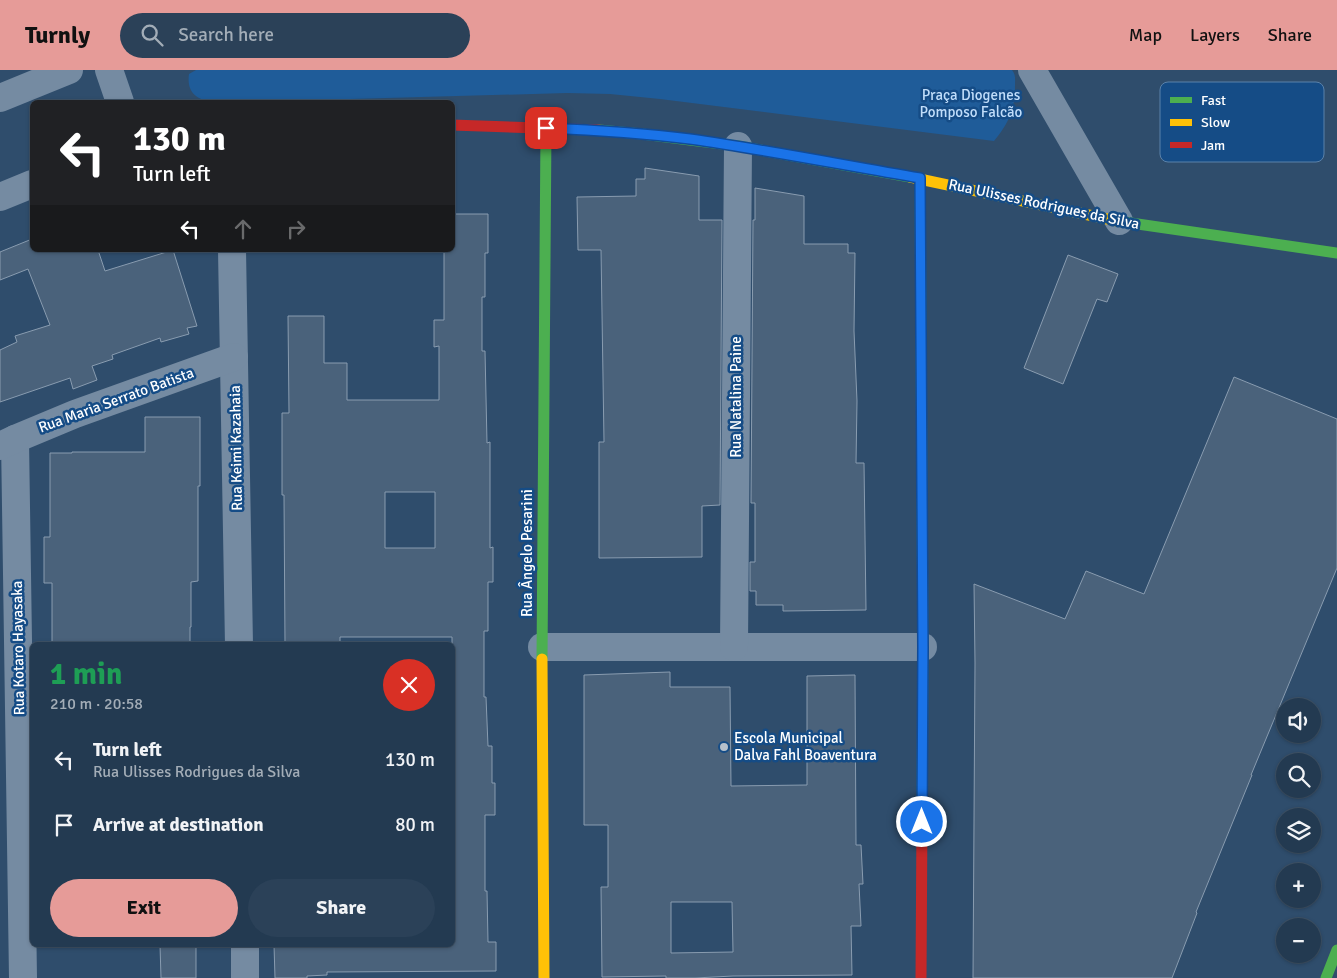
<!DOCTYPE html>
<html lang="en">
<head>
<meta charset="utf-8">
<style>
	:root { --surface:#233a51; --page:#2b4158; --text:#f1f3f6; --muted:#a3adb7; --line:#405468; --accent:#e69b98 }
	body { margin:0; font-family:Signika,sans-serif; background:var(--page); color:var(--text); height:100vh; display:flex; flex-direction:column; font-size:19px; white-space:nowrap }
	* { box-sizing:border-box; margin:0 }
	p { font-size:16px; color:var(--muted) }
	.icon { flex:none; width:28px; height:28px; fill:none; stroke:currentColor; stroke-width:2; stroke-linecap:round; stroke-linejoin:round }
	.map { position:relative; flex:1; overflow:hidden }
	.side { position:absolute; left:30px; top:572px; width:425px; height:305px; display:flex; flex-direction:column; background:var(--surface); border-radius:8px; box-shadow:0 1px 4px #0004,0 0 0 1px var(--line) }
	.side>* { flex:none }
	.hud { position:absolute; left:30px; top:30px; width:425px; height:152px; border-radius:8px; box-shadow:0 1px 4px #0004,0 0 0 1px var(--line); background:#202124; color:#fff; overflow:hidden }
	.buttons { position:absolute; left:1276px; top:628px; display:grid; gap:10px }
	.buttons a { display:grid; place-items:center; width:45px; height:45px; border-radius:50%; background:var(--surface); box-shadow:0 1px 4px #0004,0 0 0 1px var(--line); font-size:25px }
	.pin { position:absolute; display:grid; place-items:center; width:42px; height:42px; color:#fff; margin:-21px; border-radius:10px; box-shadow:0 2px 8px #0006 }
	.me { position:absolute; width:55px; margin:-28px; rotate:0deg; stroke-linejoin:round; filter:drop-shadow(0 0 4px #0008) }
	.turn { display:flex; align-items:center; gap:18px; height:105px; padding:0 20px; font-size:22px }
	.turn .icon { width:65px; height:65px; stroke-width:2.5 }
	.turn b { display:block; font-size:35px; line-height:42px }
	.lanes { display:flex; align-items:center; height:48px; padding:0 20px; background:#0003; justify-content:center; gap:25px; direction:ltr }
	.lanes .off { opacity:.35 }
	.round { display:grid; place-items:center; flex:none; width:52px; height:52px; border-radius:26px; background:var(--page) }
	.head { display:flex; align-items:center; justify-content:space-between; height:85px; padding:0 20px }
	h1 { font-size:30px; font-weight:800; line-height:38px; color:#1e9e55 }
	.action { display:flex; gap:10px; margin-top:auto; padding:10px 20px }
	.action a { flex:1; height:58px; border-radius:30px; background:var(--accent); color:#111; font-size:20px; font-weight:800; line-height:58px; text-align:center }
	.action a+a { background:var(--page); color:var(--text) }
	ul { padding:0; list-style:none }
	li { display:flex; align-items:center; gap:15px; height:65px; padding:0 20px }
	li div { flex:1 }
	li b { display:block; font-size:19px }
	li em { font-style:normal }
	header { display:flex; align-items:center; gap:30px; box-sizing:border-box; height:70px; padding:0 25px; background:var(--accent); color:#111 }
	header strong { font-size:24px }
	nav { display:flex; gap:28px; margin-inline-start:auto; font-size:18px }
	.search { width:350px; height:45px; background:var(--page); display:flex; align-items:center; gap:12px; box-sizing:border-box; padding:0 18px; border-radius:28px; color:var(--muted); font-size:19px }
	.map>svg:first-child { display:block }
	.green { fill:#1f5c99 }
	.building { fill:#4a627b; stroke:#899cb0; fill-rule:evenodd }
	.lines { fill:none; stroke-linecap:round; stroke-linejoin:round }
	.street { stroke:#758ba2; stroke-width:28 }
	.fast { stroke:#4caf50; stroke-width:11 }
	.slow { stroke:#ffc107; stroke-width:11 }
	.jam { stroke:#c62828; stroke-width:11 }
	.route-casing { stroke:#114b97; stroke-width:12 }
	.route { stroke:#1a73e8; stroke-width:9 }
	.poi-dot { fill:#b6c1cc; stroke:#154c86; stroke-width:2 }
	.labels { text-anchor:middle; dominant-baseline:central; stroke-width:5; stroke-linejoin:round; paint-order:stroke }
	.park-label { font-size:15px; fill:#c0ddfa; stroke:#154c86 }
	.street-label { font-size:15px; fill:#fff; stroke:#154c86 }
	.poi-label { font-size:15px; fill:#fff; stroke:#154c86; text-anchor:start }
	.key { fill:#154c86; stroke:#5b82aa; stroke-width:1 }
	.key-label { font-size:14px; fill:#fff }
</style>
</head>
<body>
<header>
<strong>Turnly</strong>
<div class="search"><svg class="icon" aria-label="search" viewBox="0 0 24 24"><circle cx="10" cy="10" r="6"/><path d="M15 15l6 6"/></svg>Search here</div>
<nav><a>Map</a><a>Layers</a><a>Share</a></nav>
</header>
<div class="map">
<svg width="1337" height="908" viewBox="0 0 1337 908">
	<rect width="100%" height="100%" fill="#2f4d6c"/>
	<!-- green -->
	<path class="green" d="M 196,0 L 1012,0 C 1016,5 1015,9 1015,16 C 1015,39 1009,53 994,71 L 660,29 L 610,24 L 567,23 L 247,32 C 224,33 184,38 189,4 Z"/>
	<!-- building -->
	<g class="building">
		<polygon points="645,98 699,106 699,150 722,150 720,435 702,436 702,487 599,488 599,372 604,372 601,180 578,180 577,127 636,126 636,109 645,109"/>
		<polygon points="755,118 804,126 804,174 848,174 848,183 855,183 854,261 857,331 856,393 864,393 866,540 783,541 783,535 756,535 756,521 750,521 750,492 755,492 755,433 751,433 753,150 755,150"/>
		<path d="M 452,144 L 488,144 L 488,183 L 485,183 L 485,227 L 482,227 L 482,281 L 485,281 L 487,373 L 490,372 L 490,478 L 493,477 L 493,512 L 488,512 L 488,561 L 484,561 L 484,627 L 486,627 L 488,676 L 492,676 L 492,713 L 495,713 L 495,745 L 485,745 L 485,821 L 487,821 L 488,872 L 496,872 L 496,901 L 327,902 L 327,905 L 307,906 L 307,908 L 275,908 L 274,875 L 452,875 L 452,567 L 340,567 L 340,575 L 285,575 L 284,425 L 282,425 L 282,343 L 289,343 L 288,246 L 324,246 L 324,293 L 347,293 L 347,330 L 439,330 L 439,276 L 434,277 L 434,250 L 444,250 L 444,180 L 452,180 ZM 385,422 L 435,422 L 435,478 L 385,478 Z"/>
		<polygon points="32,169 32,180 98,180 105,201 173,180 197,256 187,258 189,264 161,272 160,268 112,285 113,289 92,296 97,310 73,319 70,308 0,332 0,280 17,272 15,266 50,255 28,199 0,210 0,182"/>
		<polygon points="1068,185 1118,204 1107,232 1097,229 1063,314 1024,298"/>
		<polygon points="1234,307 1337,349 1337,498 1251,705 1252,705 1196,842 1197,843 1172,908 973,908 975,593 974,514 1065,549 1086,501 1144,524"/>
		<polygon points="145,347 200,347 200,416 198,416 198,511 191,512 191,557 190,557 190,575 52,575 52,513 44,513 44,467 50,467 50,383 72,383 72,382 145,382"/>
		<path d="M 670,602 L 670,617 L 730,617 L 731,716 L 807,715 L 807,606 L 855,605 L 856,775 L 861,775 L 863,814 L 859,814 L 861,856 L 851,856 L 852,905 L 733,906 L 695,908 L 666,908 L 666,906 L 602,907 L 601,817 L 608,817 L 608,755 L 584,755 L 584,605 ZM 671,832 L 732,832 L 733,882 L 671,883 Z"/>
		<polygon points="160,875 196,875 196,908 161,908"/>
	</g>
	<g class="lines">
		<!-- street -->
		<g class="street">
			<polyline points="109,0 120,32"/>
			<polyline points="1032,0 1119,151"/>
			<polyline points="0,28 69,0"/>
			<polyline points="0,127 32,114"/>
			<polyline points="232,180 239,575"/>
			<polyline points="15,369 23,908"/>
			<polyline points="0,376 15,369 75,344 234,287"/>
			<polyline points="542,577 923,577"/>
			<polyline points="734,577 738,76"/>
			<polyline points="245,875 245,908"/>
		</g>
		<!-- fast -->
		<g class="fast">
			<polyline points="599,60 642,64 738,76 910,107"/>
			<polyline points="920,109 923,577 922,746"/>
			<polyline points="1117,151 1337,183"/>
			<polyline points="542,589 546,58"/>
			<polyline points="1326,908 1337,880"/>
		</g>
		<!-- slow -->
		<g class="slow">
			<polyline points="910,107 1117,151"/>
			<polyline points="542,589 544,908"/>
		</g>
		<!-- jam -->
		<g class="jam">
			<polyline points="452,55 599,60"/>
			<polyline points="921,908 922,746"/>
		</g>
	</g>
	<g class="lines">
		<!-- route casing -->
		<g class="route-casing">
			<path id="route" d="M 546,58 C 594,60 642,63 690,69 C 767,80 843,95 920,108 L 923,577 L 922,752"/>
		</g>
		<!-- route -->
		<use href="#route" class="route"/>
	</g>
	<!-- markers -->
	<circle class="poi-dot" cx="724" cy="677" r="5"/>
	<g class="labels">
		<!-- park labels -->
		<g class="park-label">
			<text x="971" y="25">Praça Diogenes<tspan x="971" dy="17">Pomposo Falcão</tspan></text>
		</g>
		<!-- street labels -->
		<g class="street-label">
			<text transform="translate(1044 134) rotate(12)">Rua Ulisses Rodrigues da Silva</text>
			<text transform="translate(736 327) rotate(-90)">Rua Natalina Paine</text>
			<text transform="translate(116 330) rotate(-20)">Rua Maria Serrato Batista</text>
			<text transform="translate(236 378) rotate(-91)">Rua Keimi Kazahaia</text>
			<text transform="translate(527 483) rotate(-90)">Rua Ângelo Pesarini</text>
			<text transform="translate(18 578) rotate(-91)">Rua Kotaro Hayasaka</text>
		</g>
		<!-- poi labels -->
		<g class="poi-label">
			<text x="734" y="668">Escola Municipal<tspan x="734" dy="17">Dalva Fahl Boaventura</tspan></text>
		</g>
	</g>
	<!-- legend -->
	<rect x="1160" y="12" width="164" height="80" rx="8" class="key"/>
	<rect x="1170" y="27" width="22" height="6" fill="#4caf50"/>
	<rect x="1170" y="49" width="22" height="7" fill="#ffc107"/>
	<rect x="1170" y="72" width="22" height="6" fill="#c62828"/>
	<g class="key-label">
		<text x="1201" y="35">Fast</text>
		<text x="1201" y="57">Slow</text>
		<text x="1201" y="80">Jam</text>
	</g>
</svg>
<div class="buttons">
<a><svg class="icon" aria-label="sound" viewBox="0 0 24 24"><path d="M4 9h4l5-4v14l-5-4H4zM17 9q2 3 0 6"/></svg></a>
<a><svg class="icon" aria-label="search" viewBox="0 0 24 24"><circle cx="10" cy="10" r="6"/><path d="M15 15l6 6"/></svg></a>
<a><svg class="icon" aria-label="layers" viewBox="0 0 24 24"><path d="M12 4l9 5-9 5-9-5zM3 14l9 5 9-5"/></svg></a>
<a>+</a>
<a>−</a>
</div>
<div class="pin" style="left:546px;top:58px;background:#d93025"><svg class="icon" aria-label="arrive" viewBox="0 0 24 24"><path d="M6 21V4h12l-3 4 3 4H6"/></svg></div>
<svg class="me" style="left:922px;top:752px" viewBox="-20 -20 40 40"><circle r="17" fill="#1a73e8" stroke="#fff" stroke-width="3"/><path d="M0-11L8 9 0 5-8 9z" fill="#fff"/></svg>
<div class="hud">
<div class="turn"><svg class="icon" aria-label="left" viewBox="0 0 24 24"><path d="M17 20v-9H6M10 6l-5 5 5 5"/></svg><div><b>130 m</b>Turn left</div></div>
<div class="lanes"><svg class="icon" aria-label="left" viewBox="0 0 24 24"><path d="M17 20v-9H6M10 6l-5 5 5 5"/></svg><svg class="icon off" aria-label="ahead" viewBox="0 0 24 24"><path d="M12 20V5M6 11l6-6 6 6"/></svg><svg class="icon off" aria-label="right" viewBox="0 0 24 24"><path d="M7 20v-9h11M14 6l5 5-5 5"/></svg></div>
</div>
<section class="side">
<div class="head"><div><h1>1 min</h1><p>210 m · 20:58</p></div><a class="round" style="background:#d93025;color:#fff"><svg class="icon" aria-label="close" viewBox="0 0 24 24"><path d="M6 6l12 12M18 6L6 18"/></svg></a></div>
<ul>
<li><svg class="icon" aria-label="left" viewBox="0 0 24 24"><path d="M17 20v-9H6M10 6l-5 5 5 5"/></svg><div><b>Turn left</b><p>Rua Ulisses Rodrigues da Silva</p></div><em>130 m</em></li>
<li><svg class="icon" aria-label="arrive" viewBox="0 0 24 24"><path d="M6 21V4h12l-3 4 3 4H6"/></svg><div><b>Arrive at destination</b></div><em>80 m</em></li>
</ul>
<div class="action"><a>Exit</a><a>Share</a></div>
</section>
</div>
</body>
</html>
